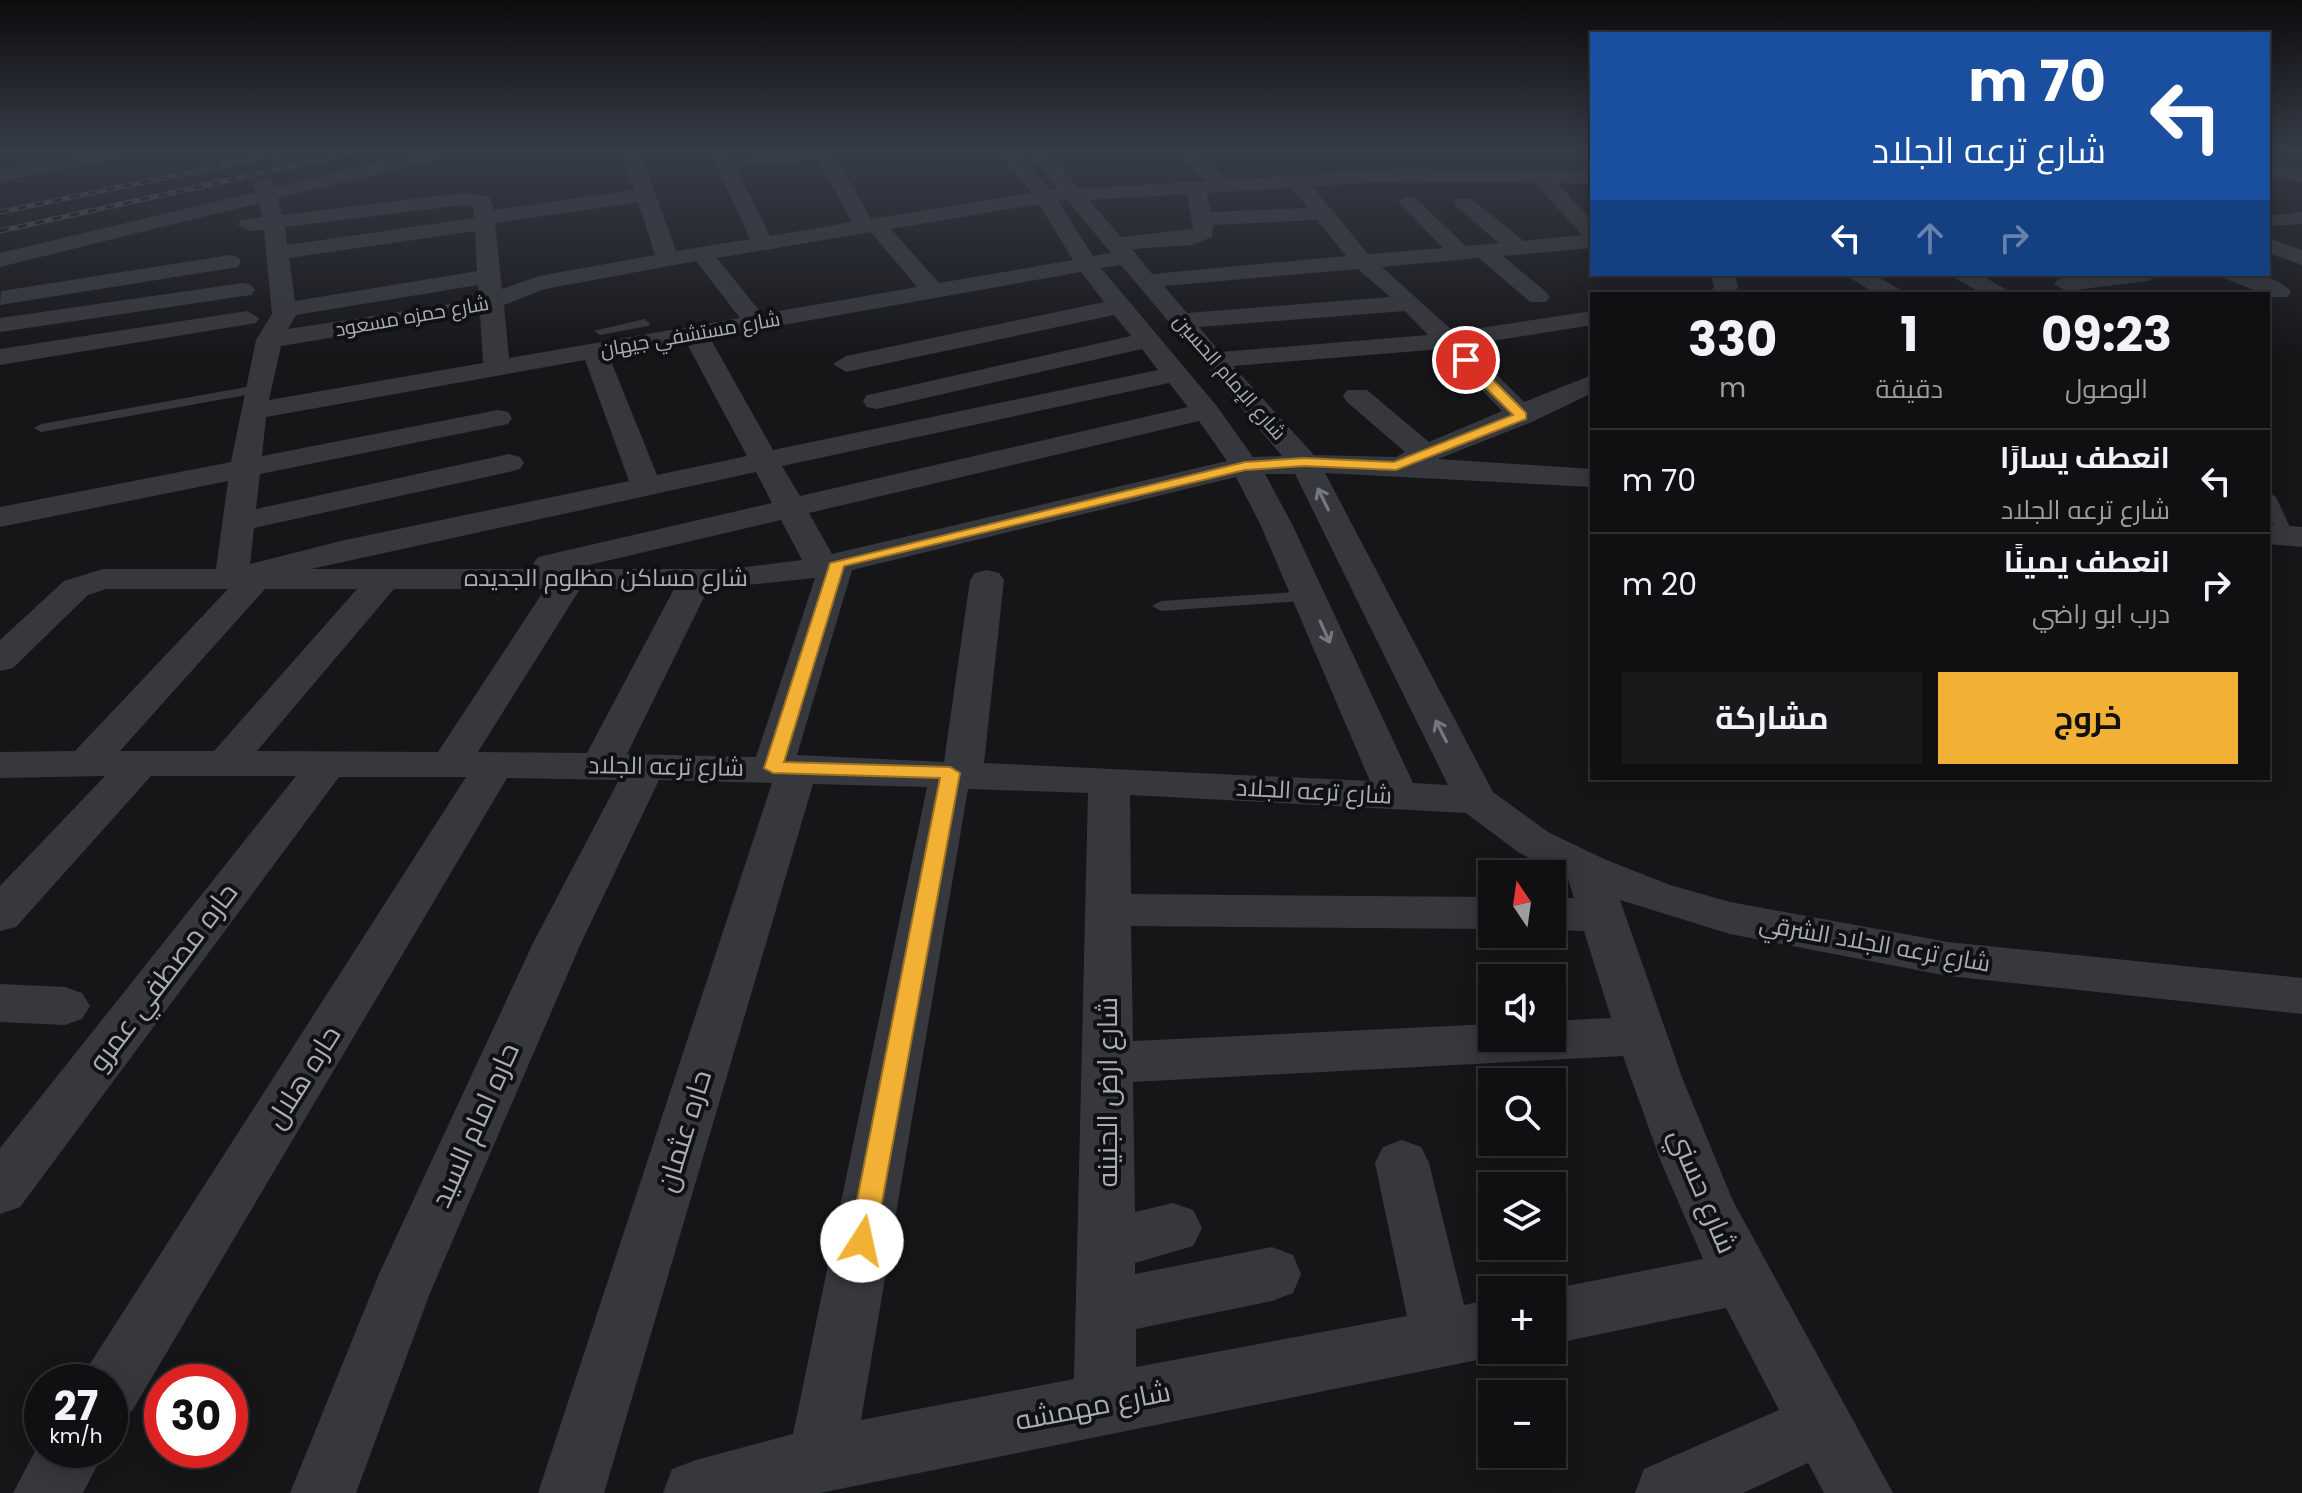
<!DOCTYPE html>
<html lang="ar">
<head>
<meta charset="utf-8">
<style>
	:root { --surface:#101012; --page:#19191b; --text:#f1f3f6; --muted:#9c9d9f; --line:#303032; --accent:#f2b134 }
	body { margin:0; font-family:Poppins,Cairo,sans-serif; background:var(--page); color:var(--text); direction:rtl; height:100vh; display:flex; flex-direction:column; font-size:30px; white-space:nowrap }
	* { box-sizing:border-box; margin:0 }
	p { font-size:26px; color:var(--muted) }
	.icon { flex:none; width:44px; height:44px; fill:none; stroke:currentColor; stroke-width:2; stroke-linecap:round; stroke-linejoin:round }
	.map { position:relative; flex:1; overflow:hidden; direction:ltr }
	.panel { position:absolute; left:1590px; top:292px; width:680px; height:488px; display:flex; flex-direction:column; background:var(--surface); border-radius:0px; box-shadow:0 4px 20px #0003,0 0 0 2px var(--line); direction:rtl }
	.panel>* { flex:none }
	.top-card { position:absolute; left:1590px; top:32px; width:680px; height:244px; border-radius:0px; box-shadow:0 4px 20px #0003,0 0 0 2px var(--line); direction:rtl; background:#1a4fa0; color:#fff; overflow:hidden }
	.needle { width:52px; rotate:347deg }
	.controls { position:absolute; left:1478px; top:860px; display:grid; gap:16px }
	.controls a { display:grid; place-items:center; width:88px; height:88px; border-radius:0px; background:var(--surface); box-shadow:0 4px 20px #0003,0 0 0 2px var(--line); font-size:40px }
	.speed { position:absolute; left:24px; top:1364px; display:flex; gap:16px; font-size:40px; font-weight:700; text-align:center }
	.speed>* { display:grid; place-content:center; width:104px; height:104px; border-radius:50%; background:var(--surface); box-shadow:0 4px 20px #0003,0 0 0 2px var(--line); line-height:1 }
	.speed small { font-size:20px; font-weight:400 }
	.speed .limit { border:12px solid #d22; background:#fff; color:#111 }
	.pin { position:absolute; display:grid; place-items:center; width:68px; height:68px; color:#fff; margin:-34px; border:4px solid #fff; border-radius:50%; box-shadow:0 2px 8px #0007 }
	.me { position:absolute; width:88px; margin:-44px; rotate:10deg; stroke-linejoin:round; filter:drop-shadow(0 0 6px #0008) }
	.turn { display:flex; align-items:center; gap:28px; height:168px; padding:0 32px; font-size:36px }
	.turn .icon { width:104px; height:104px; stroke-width:2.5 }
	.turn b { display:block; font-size:56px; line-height:68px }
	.lanes { display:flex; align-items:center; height:76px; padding:0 32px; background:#0003; justify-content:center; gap:40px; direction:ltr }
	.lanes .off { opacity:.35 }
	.eta { display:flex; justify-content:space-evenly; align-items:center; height:136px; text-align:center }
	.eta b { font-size:48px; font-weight:700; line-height:56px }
	.primary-button { display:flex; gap:16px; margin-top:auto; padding:16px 32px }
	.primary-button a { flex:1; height:92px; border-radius:0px; background:var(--accent); color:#111; font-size:32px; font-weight:700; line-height:92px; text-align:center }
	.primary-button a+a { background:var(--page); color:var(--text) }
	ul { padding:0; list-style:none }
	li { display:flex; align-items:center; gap:24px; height:104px; padding:0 32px; border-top:2px solid var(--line) }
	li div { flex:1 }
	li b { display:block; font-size:30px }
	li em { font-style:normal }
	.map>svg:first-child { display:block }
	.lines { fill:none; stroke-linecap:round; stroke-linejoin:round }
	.lane { fill:#37383d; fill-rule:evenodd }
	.street { fill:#37383d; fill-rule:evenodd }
	.rail-casing { stroke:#4a4c52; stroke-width:5 }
	.rail { stroke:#111113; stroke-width:3; stroke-dasharray:9; stroke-linecap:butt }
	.oneway { stroke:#757881 }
	.route { fill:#f2b134; stroke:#9d7322; stroke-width:2 }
	.labels { text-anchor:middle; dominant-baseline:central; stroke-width:8; stroke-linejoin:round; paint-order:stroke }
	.far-street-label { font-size:20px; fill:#a8adb8; stroke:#111113 }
	.street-label { font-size:24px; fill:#a8adb8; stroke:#111113 }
	.near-street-label { font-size:28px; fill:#a8adb8; stroke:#111113 }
</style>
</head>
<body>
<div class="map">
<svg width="2302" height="1493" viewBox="0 0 2302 1493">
	<rect width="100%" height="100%" fill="#161618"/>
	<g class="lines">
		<!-- lane -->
		<g class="lane">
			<polygon points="644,319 650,323 648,326 600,335 594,331"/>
			<polygon points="258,385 265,389 263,392 41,432 34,428 41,424"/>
			<path d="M 2268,492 L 2276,497 L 2294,536 L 2292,539 L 2280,539 C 2271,523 2268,511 2268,492 Z"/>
			<polygon points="1309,591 1315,592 1318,596 1315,600 1161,611 1152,606 1161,601"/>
		</g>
		<!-- street -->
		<g class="street">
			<polygon points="105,149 144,149 135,155 0,182 0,170"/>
			<path d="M 432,149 L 465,149 L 463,153 L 278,198 L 282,215 L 462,193 L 490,197 L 494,210 L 634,190 L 621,149 L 639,149 L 676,251 L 750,239 L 709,149 L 727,149 L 731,157 L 831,149 L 871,219 L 1032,193 L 997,149 L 1016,149 L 1050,190 L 1058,189 L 1026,149 L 1045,149 L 1079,189 L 1206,181 L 1171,149 L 1192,149 L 1228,180 L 1402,169 L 1592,172 L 1592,184 L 1557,183 L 1592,221 L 1592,248 L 1503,256 L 1546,292 L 1550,297 L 1546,302 L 1530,302 L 1479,258 L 1382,267 L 1454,332 L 1592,311 L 1592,325 L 1467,345 L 1524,402 L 1592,375 L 1592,393 L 1532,422 L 1438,459 L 1592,469 L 1592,487 L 1325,473 L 1493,792 L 1548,832 L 1604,859 L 1670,885 L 1730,902 L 1948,942 L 2302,978 L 2302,1014 L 1948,976 L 1730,934 L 1620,900 L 1683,1080 L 1733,1201 L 1893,1493 L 1824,1493 L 1808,1463 L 1743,1493 L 1635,1493 L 1644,1469 L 1779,1410 L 1726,1308 L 1552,1344 L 1552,1290 L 1546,1290 L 1703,1259 L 1661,1162 L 1623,1056 L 1133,1082 L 1135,1212 L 1173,1203 L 1193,1210 L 1202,1228 L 1193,1246 L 1135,1263 L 1135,1274 L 1272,1247 L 1293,1255 L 1301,1274 L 1293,1293 L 1272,1301 L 1136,1329 L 1136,1367 L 1407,1316 L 1375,1163 L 1383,1147 L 1402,1140 L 1421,1147 L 1429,1163 L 1464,1305 L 1492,1299 L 1492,1350 L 1509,1350 L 1492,1357 L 820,1493 L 663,1493 L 672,1469 L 696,1460 L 793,1434 L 927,787 L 813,784 L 604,1493 L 538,1493 L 772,783 L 659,780 L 581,943 L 430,1293 L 356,1493 L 290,1493 L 379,1274 L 533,943 L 619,780 L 507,778 L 132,1411 L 110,1420 L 110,1382 L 81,1382 L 88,1367 L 466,777 L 339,777 L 20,1207 L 0,1214 L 0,1148 L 296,776 L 151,776 L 16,927 L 0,931 L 0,886 L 105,776 L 0,778 L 0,752 L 75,751 L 228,589 L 106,589 L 88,595 L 13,668 L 0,671 L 0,640 L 64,581 L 103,569 L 216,569 L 228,481 L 0,527 L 0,507 L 231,462 L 256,340 L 272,314 L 264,230 L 249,231 L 238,225 L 241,220 L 262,217 L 259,203 L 0,267 L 0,253 L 256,192 L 254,184 L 264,178 L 271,180 L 275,187 ZM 817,159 L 852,222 L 770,236 L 736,168 ZM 1402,181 L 1535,183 L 1582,235 L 1524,241 L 1471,199 L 1457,199 L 1454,203 L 1457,207 L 1499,243 L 1466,246 L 1415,198 L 1408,196 L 1398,202 L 1443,248 L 1368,254 L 1312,186 ZM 1292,188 L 1308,208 L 1211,212 L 1207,193 ZM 1187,194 L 1193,229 L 1121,237 L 1089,200 ZM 1067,200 L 1111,253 L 1093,256 L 1058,201 ZM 638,202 L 655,255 L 539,276 L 502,289 L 495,223 ZM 1039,204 L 1073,260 L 939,283 L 891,229 ZM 462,205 L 473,206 L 474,218 L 287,245 L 285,227 ZM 1317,220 L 1346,256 L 1152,274 L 1132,249 L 1192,245 L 1212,237 L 1213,225 ZM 475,231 L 477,271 L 295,301 L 289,258 ZM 871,232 L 917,287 L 762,314 L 717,258 ZM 696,261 L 740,318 L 509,358 L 504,305 L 545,289 ZM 1121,265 L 1282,456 L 1253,457 L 1216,405 L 1101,268 ZM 1358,269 L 1390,297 L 1187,313 L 1164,286 ZM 1081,272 L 1104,302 L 846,356 L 833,364 L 846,372 L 1114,315 L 1131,336 L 877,393 L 867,395 L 863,401 L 867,407 L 877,409 L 1142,349 L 1158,370 L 773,450 L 710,338 ZM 478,285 L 479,298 L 476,300 L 288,329 L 296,315 ZM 1405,311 L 1428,335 L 1220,352 L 1199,327 ZM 480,313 L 483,363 L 269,400 L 281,346 ZM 686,342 L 747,456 L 657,475 L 609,356 ZM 1442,349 L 1502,411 L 1429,442 L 1367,390 L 1347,390 L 1343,396 L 1347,402 L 1405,452 L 1396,457 L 1314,455 L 1233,366 ZM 585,360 L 629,481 L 345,540 L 250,564 L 254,528 L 509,472 L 520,469 L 524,463 L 520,457 L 509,454 L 256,509 L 260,474 L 498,426 L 508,424 L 512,418 L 508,412 L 498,410 L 262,456 L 266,417 ZM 1169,383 L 1188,407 L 800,496 L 782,466 ZM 1199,421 L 1227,461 L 832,554 L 809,513 ZM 756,472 L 772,503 L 538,557 L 533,564 L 537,569 L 311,569 ZM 1265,474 L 1295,474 L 1448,785 L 1413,783 L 1293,526 ZM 1236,477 L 1261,526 L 1370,781 L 984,763 L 1004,580 L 999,573 L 987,570 L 975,573 L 970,580 L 944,762 L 797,755 L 852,570 ZM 781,520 L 802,560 L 729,569 L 572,569 ZM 815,578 L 756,757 L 627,754 L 708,589 ZM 265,589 L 357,589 L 214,751 L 120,751 ZM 394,589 L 545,589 L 438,752 L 257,751 ZM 580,589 L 674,589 L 587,753 L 478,752 ZM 968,789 L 1088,793 L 1074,1379 L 861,1420 ZM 1130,795 L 1466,813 L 1518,852 L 1568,879 L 1574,898 L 1552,898 L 1552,930 L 1584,931 L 1611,1018 L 1552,1021 L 1552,1038 L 1492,1038 L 1492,1024 L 1133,1041 L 1131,926 L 1492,929 L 1492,897 L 1131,894 Z"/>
			<polygon points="2268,163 2302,170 2302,182 2268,175"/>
			<polygon points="2302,212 2302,224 2268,226 2268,216"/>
			<polygon points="2268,238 2302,250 2302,265 2268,253"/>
			<polygon points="230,255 238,257 241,262 238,267 0,305 1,291"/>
			<polygon points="1711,274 1735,274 1738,287 1734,294 1710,294 1714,287"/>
			<polygon points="1843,274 1873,274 1906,293 1877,294"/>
			<polygon points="1948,274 1979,274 2014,294 1983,294"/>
			<polygon points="2091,274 2160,274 2148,281 2066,291 2054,284 2058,279"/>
			<path d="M 2222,274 C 2244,274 2276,273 2291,292 L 2287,297 L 2271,297 L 2226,279 Z"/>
			<polygon points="243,283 251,285 255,290 251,295 0,332 0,318"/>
			<polygon points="247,311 259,318 256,323 0,365 0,349"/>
			<polygon points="2268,524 2302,527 2302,547 2268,544"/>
			<polygon points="0,984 65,987 82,993 90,1006 82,1019 65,1025 0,1022"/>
			<polygon points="42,1438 42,1450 105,1450 83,1493 13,1493"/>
		</g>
		<!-- rail casing -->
		<g class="rail-casing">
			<g id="rail">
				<polyline points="0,212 303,149"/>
				<polyline points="0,231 369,149"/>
			</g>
		</g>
		<!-- rail -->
		<use href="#rail" class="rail"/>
	</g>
	<!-- one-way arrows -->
	<defs><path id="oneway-shaft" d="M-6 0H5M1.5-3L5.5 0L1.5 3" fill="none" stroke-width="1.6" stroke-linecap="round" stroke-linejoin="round" transform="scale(2)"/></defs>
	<g class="oneway">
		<use href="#oneway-shaft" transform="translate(1323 499) rotate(-116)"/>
		<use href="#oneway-shaft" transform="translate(1325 632) rotate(66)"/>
		<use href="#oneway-shaft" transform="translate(1441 731) rotate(-117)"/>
	</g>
	<!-- sky -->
	<linearGradient id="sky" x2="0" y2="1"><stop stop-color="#0c0c0d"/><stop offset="0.42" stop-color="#363c48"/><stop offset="1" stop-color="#363c48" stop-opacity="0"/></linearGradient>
	<rect width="2302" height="358" fill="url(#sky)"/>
	<!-- route -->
	<polygon class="route" points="1461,357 1470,357 1526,413 1526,419 1396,470 1304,466 1245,470 844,566 784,762 950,767 960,773 875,1241 871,1250 862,1253 853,1250 849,1241 940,778 773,773 764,768 830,563 1245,462 1304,458 1394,462 1513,415 1461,363"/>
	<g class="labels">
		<!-- far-street labels -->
		<g class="far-street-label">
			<text transform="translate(412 316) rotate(-10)">شارع حمزه مسعود</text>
			<text transform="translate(690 334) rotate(-10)">شارع مستشفي جيهان</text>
			<text transform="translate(1230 377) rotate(49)">شارع الإمام الحسين</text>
		</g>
		<!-- street labels -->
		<g class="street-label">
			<text x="606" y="577">شارع مساكن مظلوم الجديده</text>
			<text transform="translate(666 766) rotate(1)">شارع ترعه الجلاد</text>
			<text transform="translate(1314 791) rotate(3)">شارع ترعه الجلاد</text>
			<text transform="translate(1875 943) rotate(10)">شارع ترعه الجلاد الشرقي</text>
		</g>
		<!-- near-street labels -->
		<g class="near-street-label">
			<text transform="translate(163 977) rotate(-53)">حاره مصطفي عمرو</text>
			<text transform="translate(303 1077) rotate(-58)">حاره هلال</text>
			<text transform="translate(1107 1092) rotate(-90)">شارع ارض الجنينه</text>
			<text transform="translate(475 1125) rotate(-66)">حاره امام السيد</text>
			<text transform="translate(684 1131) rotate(-73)">حاره عثمان</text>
			<text transform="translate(1703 1191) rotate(67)">شارع حسني</text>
			<text transform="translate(1093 1406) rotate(-11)">شارع مهمشه</text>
		</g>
	</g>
</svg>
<div class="controls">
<a><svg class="needle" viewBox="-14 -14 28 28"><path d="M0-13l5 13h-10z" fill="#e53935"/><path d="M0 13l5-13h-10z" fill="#9c9d9f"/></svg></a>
<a><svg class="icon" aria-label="sound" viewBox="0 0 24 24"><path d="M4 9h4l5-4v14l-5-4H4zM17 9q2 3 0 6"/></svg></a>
<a><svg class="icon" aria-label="search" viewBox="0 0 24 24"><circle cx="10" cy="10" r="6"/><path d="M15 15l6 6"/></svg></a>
<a><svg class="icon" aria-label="layers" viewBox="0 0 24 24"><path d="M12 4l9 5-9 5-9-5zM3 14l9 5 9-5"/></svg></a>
<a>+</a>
<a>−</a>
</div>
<div class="speed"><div>27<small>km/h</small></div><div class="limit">30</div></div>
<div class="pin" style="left:1466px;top:360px;background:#d93025"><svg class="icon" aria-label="arrive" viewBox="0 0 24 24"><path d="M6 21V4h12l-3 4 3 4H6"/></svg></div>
<svg class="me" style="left:862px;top:1241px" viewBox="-20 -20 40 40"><circle r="19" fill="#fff"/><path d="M0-13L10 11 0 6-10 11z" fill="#f2b134"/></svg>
<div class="top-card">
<div class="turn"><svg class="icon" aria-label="left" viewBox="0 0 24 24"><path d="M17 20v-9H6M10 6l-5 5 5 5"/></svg><div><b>70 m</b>شارع ترعه الجلاد</div></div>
<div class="lanes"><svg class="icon" aria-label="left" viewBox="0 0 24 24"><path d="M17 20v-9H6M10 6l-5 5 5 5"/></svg><svg class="icon off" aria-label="ahead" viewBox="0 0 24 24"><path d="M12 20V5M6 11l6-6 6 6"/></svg><svg class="icon off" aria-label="right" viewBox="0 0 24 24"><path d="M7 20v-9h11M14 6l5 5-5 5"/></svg></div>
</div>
<section class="panel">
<div class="eta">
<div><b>09:23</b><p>الوصول</p></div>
<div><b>1</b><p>دقيقة</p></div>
<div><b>330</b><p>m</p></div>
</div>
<ul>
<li><svg class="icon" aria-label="left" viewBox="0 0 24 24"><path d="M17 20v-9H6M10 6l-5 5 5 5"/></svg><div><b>انعطف يسارًا</b><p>شارع ترعه الجلاد</p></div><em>70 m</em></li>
<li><svg class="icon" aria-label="right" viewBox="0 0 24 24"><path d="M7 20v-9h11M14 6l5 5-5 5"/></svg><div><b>انعطف يمينًا</b><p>درب ابو راضي</p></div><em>20 m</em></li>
</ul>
<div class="primary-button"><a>خروج</a><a>مشاركة</a></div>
</section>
</div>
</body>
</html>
